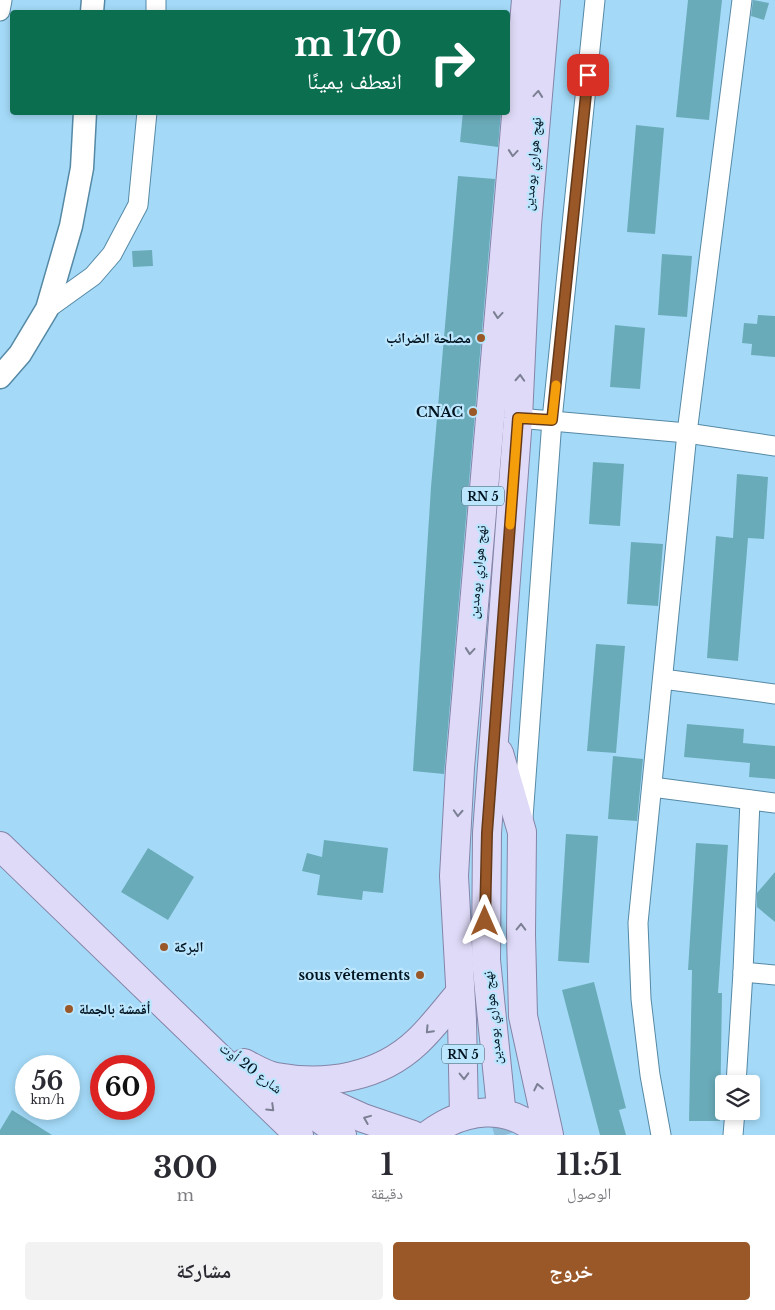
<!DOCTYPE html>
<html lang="ar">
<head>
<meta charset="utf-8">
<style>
	:root { --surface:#fff; --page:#f2f2f3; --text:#2b2b33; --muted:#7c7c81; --accent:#9a5727 }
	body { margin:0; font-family:"Libre Baskerville","Noto Naskh Arabic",serif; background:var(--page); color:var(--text); direction:rtl; height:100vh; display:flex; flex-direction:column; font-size:19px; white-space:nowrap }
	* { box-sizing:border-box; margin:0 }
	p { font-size:16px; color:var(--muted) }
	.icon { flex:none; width:28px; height:28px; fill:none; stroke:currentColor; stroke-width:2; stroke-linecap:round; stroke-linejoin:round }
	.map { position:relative; height:1135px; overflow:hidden; direction:ltr }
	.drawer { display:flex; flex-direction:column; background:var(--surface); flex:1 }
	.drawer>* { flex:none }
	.guide { position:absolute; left:10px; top:10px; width:500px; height:105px; border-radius:5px; box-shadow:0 2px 8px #0003; direction:rtl; background:#0b6e4f; color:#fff; overflow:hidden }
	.controls { position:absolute; left:715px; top:1075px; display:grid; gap:10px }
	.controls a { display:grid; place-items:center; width:45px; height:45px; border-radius:5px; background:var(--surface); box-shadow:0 2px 8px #0003; font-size:25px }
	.speed { position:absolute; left:15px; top:1055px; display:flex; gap:10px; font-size:25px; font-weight:700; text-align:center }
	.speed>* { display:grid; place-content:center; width:65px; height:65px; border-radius:50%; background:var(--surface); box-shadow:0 2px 8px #0003; line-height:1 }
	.speed small { font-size:12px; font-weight:400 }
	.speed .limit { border:8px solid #d22; background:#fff; color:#111 }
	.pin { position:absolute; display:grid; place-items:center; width:42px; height:42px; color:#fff; margin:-21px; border-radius:10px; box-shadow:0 2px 8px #0006 }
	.me { position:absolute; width:55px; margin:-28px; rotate:0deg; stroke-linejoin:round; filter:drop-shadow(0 0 4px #0008) }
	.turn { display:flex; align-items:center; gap:18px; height:105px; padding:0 25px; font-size:22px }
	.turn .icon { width:65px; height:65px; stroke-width:2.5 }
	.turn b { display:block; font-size:35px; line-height:42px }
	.eta { display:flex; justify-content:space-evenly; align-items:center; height:85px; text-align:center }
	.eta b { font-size:30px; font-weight:700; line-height:35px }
	.action { display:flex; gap:10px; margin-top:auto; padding:10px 25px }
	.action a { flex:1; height:58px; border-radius:5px; background:var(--accent); color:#fff; font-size:20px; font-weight:700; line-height:58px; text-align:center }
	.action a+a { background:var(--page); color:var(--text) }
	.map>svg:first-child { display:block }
	.building { fill:#6aabb9 }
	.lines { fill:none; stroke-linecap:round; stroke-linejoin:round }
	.primary-tunnel { stroke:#8cbcd7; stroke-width:28; stroke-dasharray:28 14; stroke-linecap:butt }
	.minor-casing { stroke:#5589a5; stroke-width:21 }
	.tertiary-casing { stroke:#5589a5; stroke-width:25 }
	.primary-casing { stroke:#8484a8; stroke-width:30 }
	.minor { stroke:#fff; stroke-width:19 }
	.tertiary { stroke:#fff; stroke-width:22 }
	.primary { stroke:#dfdaf7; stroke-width:28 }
	.oneway { stroke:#7b8095 }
	.route-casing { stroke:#643919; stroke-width:12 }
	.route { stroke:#9a5727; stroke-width:9 }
	.slow { stroke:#f59e0b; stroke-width:9 }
	.poi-dot { fill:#9a5727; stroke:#bbe6fe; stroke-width:2 }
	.labels { text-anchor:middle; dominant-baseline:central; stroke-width:4.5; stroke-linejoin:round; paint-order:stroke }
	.shield { fill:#bbe6fe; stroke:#395261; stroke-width:1 }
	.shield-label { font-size:12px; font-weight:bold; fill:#01131e }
	.street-label { font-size:14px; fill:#01131e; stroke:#bbe6fe }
	.poi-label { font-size:14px; font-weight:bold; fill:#01131e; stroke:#bbe6fe; text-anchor:end }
</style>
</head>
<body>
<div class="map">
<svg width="775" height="1135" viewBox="0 0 775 1135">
	<rect width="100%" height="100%" fill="#a4daf8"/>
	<!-- building -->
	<g class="building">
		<polygon points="688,0 722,0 709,120 676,117"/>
		<polygon points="753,0 769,3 764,20 751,16"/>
		<polygon points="463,112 501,112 498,147 460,142"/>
		<polygon points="636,125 664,128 655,234 627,232"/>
		<polygon points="458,176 495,179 444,774 413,771 431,487"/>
		<polygon points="152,250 153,266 133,267 132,251"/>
		<polygon points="662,254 692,256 687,317 658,315"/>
		<polygon points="758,315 775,316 775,357 751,355 752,344 742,343 744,323 757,324"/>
		<polygon points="615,325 645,328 640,389 610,387"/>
		<polygon points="593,462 624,464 620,526 589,524"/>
		<polygon points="737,474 768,477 764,539 748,538 738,661 707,658 716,536 733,538"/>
		<polygon points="631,542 663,544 658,606 627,604"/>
		<polygon points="596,644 625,646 616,753 587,751"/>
		<polygon points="687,724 744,729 743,743 775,746 775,779 749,777 750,763 684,757"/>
		<polygon points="613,756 643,759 637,821 608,819"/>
		<polygon points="566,834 598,836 589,963 558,961"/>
		<polygon points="324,840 388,848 383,893 363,891 362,900 317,895 320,875 302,871 307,853 322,857"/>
		<polygon points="696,843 728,845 718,993 722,993 720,1121 689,1121 692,970 688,970"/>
		<polygon points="148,848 194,877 168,920 121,892"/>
		<polygon points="775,872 775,922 757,907 757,893"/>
		<polygon points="594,982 626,1108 619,1110 626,1135 600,1135 562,990"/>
		<polygon points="12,1110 52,1135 0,1135 0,1130"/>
	</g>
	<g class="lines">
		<!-- primary-tunnel -->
		<polyline class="primary-tunnel" points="501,1107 509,1135"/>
		<!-- minor casing -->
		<g class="minor-casing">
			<g id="minor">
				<polyline points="0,11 2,0"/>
				<polyline points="156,12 156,0"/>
				<polyline points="47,309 93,276 112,254 138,205 147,112"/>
				<polyline points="518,418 687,433 775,446"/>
				<polyline points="663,679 775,694"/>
				<polyline points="652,787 775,803"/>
				<polyline points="750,800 743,972 775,975"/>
				<polyline points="523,818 552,420 595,0"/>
				<polyline points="736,1084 743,972"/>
				<polyline points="661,1135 650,1075 641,999 638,923 687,433 742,0"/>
				<polyline points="733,1135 735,1111"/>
			</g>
		</g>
		<!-- tertiary casing -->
		<g class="tertiary-casing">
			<g id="tertiary">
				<polyline points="92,12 93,0"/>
				<polyline points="0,377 20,354 47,309 71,226 82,168 85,112"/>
			</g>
		</g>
		<!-- primary casing -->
		<g class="primary-casing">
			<g id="primary">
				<polyline points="499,753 522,832 521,934 523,1016 549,1135"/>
				<polyline points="0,846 299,1135"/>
				<path d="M 244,1063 C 254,1068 265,1075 276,1077 C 325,1086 379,1078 417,1042 C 433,1027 446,1009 460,993"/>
				<polyline points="260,1075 342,1135"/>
				<polyline points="301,1090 363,1118 413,1135"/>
				<polyline points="501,1107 486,960 487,833 518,418 527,225 546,0"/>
				<polyline points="464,1115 462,1020 454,876 460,768 526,0"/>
				<path d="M 428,1135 C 464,1108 507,1102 542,1135"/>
			</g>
		</g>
		<!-- minor -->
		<use href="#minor" class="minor"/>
		<!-- tertiary -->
		<use href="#tertiary" class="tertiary"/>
		<!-- primary -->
		<use href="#primary" class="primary"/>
	</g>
	<!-- one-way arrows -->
	<defs><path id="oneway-chevron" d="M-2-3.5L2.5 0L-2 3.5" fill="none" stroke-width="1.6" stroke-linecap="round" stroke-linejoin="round" transform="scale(1.25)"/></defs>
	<g class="oneway">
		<use href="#oneway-chevron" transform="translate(538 94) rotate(-85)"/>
		<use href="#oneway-chevron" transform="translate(513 153) rotate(95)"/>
		<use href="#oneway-chevron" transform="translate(498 315) rotate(95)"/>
		<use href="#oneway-chevron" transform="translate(520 378) rotate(-87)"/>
		<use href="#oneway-chevron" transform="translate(470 651) rotate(95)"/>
		<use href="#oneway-chevron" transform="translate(458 813) rotate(93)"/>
		<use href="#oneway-chevron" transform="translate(521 927) rotate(-89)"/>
		<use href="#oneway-chevron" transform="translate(429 1030) rotate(133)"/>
		<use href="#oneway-chevron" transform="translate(464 1076) rotate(89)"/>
		<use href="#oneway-chevron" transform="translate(538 1087) rotate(-102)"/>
		<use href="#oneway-chevron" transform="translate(271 1108) rotate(44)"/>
		<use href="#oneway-chevron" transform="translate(367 1119) rotate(-158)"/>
	</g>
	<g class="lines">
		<!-- route casing -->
		<g class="route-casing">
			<polyline id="route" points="485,921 487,833 518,418 552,420 588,75"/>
		</g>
		<!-- route -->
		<use href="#route" class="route"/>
		<!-- slow -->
		<polyline class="slow" points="510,525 518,418 552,420 556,385"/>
	</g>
	<!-- markers -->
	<g class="poi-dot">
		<circle cx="481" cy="338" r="5"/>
		<circle cx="473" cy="412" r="5"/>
		<circle cx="164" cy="947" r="5"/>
		<circle cx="420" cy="975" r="5"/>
		<circle cx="69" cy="1009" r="5"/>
	</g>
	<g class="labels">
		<!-- shield labels -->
		<g class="shield">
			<rect x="462" y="486.5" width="42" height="19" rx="4"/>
			<rect x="442" y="1044.5" width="42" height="19" rx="4"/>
		</g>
		<g class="shield-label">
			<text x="483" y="496">RN 5</text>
			<text x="463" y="1054">RN 5</text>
		</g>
		<!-- street labels -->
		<g class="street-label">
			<text transform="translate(532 164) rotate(-85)">نهج هواري بومدين</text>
			<text transform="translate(477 572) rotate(-85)">نهج هواري بومدين</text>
			<text transform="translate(492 1018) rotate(-96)">نهج هواري بومدين</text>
			<text transform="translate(251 1068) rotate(37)">شارع 20 أوت</text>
		</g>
		<!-- poi labels -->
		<g class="poi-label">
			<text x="471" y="338">مصلحة الضرائب</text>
			<text x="463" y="412">CNAC</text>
			<text x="174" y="947" text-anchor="start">البركة</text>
			<text x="410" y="975">sous vêtements</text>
			<text x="79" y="1009" text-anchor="start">أقمشة بالجملة</text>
		</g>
	</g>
</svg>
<div class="controls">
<a><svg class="icon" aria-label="layers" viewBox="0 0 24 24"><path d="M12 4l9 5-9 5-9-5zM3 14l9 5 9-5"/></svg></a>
</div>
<div class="speed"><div>56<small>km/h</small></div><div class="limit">60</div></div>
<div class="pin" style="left:588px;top:75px;background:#d93025"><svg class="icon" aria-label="arrive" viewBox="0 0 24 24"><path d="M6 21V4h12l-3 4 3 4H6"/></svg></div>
<svg class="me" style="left:485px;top:921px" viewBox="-20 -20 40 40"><path d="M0-17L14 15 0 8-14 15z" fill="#9a5727" stroke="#fff" stroke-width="4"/></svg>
<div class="guide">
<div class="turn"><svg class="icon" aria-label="right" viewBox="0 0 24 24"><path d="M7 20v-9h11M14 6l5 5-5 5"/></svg><div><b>170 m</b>انعطف يمينًا</div></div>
</div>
</div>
<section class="drawer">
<div class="eta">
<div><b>11:51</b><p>الوصول</p></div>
<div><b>1</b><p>دقيقة</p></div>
<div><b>300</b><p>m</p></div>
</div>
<div class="action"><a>خروج</a><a>مشاركة</a></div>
</section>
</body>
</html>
